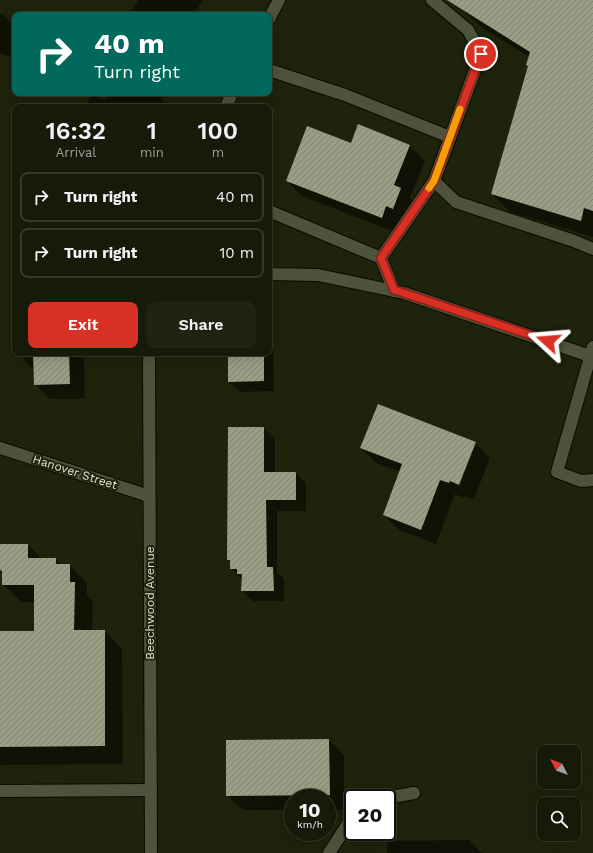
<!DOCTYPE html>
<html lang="en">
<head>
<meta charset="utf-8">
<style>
	:root { --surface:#161a09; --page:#1f2312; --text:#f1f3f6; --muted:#9ea19c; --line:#35382a; --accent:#d93025 }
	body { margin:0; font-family:"Work Sans",sans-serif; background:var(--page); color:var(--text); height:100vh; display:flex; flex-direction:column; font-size:15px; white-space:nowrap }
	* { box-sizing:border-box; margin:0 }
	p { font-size:13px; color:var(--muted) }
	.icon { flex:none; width:22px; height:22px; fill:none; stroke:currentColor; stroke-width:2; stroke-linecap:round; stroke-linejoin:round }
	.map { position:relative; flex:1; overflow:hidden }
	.side { position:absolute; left:12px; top:104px; width:260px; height:252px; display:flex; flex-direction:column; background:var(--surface); border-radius:8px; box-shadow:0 4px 16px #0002,0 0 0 1px var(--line) }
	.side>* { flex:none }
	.banner { position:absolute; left:12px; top:12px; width:260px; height:84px; border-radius:8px; box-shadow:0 4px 16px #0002,0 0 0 1px var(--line); background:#00695c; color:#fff; overflow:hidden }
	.needle { width:26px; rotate:312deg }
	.buttons { position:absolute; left:537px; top:745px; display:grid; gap:8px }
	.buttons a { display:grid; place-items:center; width:44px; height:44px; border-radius:8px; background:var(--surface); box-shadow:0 4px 16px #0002,0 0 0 1px var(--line); font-size:20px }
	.speed { position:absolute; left:284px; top:789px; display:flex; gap:8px; font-size:20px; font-weight:700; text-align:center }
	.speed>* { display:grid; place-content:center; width:52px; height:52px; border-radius:50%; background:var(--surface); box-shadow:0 4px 16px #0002,0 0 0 1px var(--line); line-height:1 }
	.speed small { font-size:10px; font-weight:400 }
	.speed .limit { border:2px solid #111; border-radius:6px; background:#fff; color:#111 }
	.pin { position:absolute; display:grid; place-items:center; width:34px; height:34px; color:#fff; margin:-17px; border:2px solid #fff; border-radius:50%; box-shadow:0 1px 4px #0007 }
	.me { position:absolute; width:44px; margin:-22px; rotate:289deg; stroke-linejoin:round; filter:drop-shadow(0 0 3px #0008) }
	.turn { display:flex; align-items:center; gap:14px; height:84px; padding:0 16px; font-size:18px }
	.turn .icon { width:52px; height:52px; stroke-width:2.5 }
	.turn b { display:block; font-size:28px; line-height:34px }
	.eta { display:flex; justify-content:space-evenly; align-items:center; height:68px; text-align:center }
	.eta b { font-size:24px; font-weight:600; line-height:28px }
	.action { display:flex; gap:8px; margin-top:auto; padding:8px 16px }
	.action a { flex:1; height:46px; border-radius:8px; background:var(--accent); color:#fff; font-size:16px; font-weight:600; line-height:46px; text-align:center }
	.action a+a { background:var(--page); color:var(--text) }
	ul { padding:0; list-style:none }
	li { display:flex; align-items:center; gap:12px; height:50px; margin:0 8px 6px; padding:0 8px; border:2px solid var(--line); border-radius:8px }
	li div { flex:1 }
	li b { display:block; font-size:15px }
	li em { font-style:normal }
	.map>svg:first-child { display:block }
	.shadow { fill:#0007 }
	.building { fill:url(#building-hatch) }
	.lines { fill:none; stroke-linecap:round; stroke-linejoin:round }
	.minor-casing { stroke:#090c00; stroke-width:14 }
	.minor { stroke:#4e543b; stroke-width:12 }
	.route-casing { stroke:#8d1f18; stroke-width:10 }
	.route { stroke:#d93025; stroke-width:7 }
	.slow { stroke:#f59e0b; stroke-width:7 }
	.labels { text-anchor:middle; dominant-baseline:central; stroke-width:4; stroke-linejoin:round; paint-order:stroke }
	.street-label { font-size:12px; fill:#e0e3d5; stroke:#1e230c }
</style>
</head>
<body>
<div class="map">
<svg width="593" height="853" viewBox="0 0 593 853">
	<defs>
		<pattern id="building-hatch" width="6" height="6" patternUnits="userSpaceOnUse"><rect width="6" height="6" fill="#999f84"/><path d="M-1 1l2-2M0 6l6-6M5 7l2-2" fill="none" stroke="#7f8470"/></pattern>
	</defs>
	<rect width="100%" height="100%" fill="#1e230c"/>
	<!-- shadow -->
	<g class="shadow">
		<polygon points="139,0 203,0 193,15 127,15 129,10 132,11"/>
		<polygon points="468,0 593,0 593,237 510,212 492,194 529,67 529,57 481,27 462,9"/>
		<polygon points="0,15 3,15 15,27 15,36 11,56 0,54"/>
		<polygon points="108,93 164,93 161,99 166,104 165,107 86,107 91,95 105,100"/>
		<polygon points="352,145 410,146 425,161 410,198 416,204 397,233 302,196 287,181"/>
		<polygon points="269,339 273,343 274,391 240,392 229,382 229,353 269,353"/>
		<polygon points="25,353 84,353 85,399 50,399 35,384 35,371 24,360"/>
		<polygon points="264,428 275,439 275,473 296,473 306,483 306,511 277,511 277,572 284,579 284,601 253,601 242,591 242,579 231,568 231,562 228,560"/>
		<polygon points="475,443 490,458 474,499 465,496 464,498 455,494 436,544 399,530 384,515 401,472 376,463 361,448"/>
		<polygon points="28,545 42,559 56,559 61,565 69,565 87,583 87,595 93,601 92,631 105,631 122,649 123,764 0,765 0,632 35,632 35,602 21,602 3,584 3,573 0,570"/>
		<polygon points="227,740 329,740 344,755 344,810 327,810 327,798 293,798 293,810 243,810 227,795"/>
		<polygon points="469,840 482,853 387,853 387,841"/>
	</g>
	<!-- building -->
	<g class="building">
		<polygon points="447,0 593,0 593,211 584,208 581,221 491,194 528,66 526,65 530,52"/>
		<polygon points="358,124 410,145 394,185 401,188 393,209 386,206 382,218 286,181 307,126 351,143"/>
		<polygon points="33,353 69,353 70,384 34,385"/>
		<polygon points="228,353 264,353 264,381 228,382"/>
		<polygon points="378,404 476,442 459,485 450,481 449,483 440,480 421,530 383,515 402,464 360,448"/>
		<polygon points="228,427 264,427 264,472 296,472 296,500 266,500 267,567 273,567 274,591 241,591 242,574 237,574 237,569 230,569 230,560 227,560"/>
		<polygon points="0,544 28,544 28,558 56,558 56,564 70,564 70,582 75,582 74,630 105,630 105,746 0,747 0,631 34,631 34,585 2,585 2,571 0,570"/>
		<polygon points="329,739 330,795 226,796 226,740"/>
	</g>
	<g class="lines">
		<!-- minor casing -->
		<g class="minor-casing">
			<g id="minor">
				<polyline points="432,0 468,30 481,54 434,181 456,202 574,241 593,249"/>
				<polyline points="269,19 279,0"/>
				<polyline points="269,70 345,95 450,137"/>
				<polyline points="226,107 232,93"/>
				<polyline points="269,211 381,258 394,291"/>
				<polyline points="381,258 434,181"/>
				<polyline points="269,274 318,275 404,293 590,356"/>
				<polyline points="593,347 557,472 581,481 593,480"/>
				<polyline points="149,353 151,853"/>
				<polyline points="0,448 149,496"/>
				<polyline points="0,791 151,790"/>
				<polyline points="386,798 414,793"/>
				<polyline points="329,853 353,816"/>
			</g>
		</g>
		<!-- minor -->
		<use href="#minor" class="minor"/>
	</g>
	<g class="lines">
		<!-- route casing -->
		<g class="route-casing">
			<polyline id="route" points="481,54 434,181 381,258 394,290 404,293 548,341"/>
		</g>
		<!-- route -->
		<use href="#route" class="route"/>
		<!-- slow -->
		<polyline class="slow" points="429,188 434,181 460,109"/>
	</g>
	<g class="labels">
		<!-- street labels -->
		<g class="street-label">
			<text transform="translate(75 472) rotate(18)">Hanover Street</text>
			<text transform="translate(150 603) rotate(-90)">Beechwood Avenue</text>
		</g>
	</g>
</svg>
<div class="buttons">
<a><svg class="needle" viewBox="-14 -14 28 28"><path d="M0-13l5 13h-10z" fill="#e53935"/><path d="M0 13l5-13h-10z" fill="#9ea19c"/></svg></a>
<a><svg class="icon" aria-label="search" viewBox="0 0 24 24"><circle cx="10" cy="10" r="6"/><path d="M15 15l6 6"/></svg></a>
</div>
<div class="speed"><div>10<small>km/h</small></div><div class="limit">20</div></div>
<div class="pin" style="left:481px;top:54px;background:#d93025"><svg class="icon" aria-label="arrive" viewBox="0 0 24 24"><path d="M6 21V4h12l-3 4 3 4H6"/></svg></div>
<svg class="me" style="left:548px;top:341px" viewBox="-20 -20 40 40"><path d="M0-17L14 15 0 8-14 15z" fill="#d93025" stroke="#fff" stroke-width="4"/></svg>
<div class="banner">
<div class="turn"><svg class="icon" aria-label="right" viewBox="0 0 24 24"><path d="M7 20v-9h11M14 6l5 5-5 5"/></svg><div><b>40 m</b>Turn right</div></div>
</div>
<section class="side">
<div class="eta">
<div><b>16:32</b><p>Arrival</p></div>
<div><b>1</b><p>min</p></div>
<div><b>100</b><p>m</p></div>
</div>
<ul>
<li><svg class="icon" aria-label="right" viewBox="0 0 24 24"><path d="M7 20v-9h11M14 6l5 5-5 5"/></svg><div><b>Turn right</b></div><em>40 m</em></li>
<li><svg class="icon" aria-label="right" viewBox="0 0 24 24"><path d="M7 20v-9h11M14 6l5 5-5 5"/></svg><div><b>Turn right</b></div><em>10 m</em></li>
</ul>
<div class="action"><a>Exit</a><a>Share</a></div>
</section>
</div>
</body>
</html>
